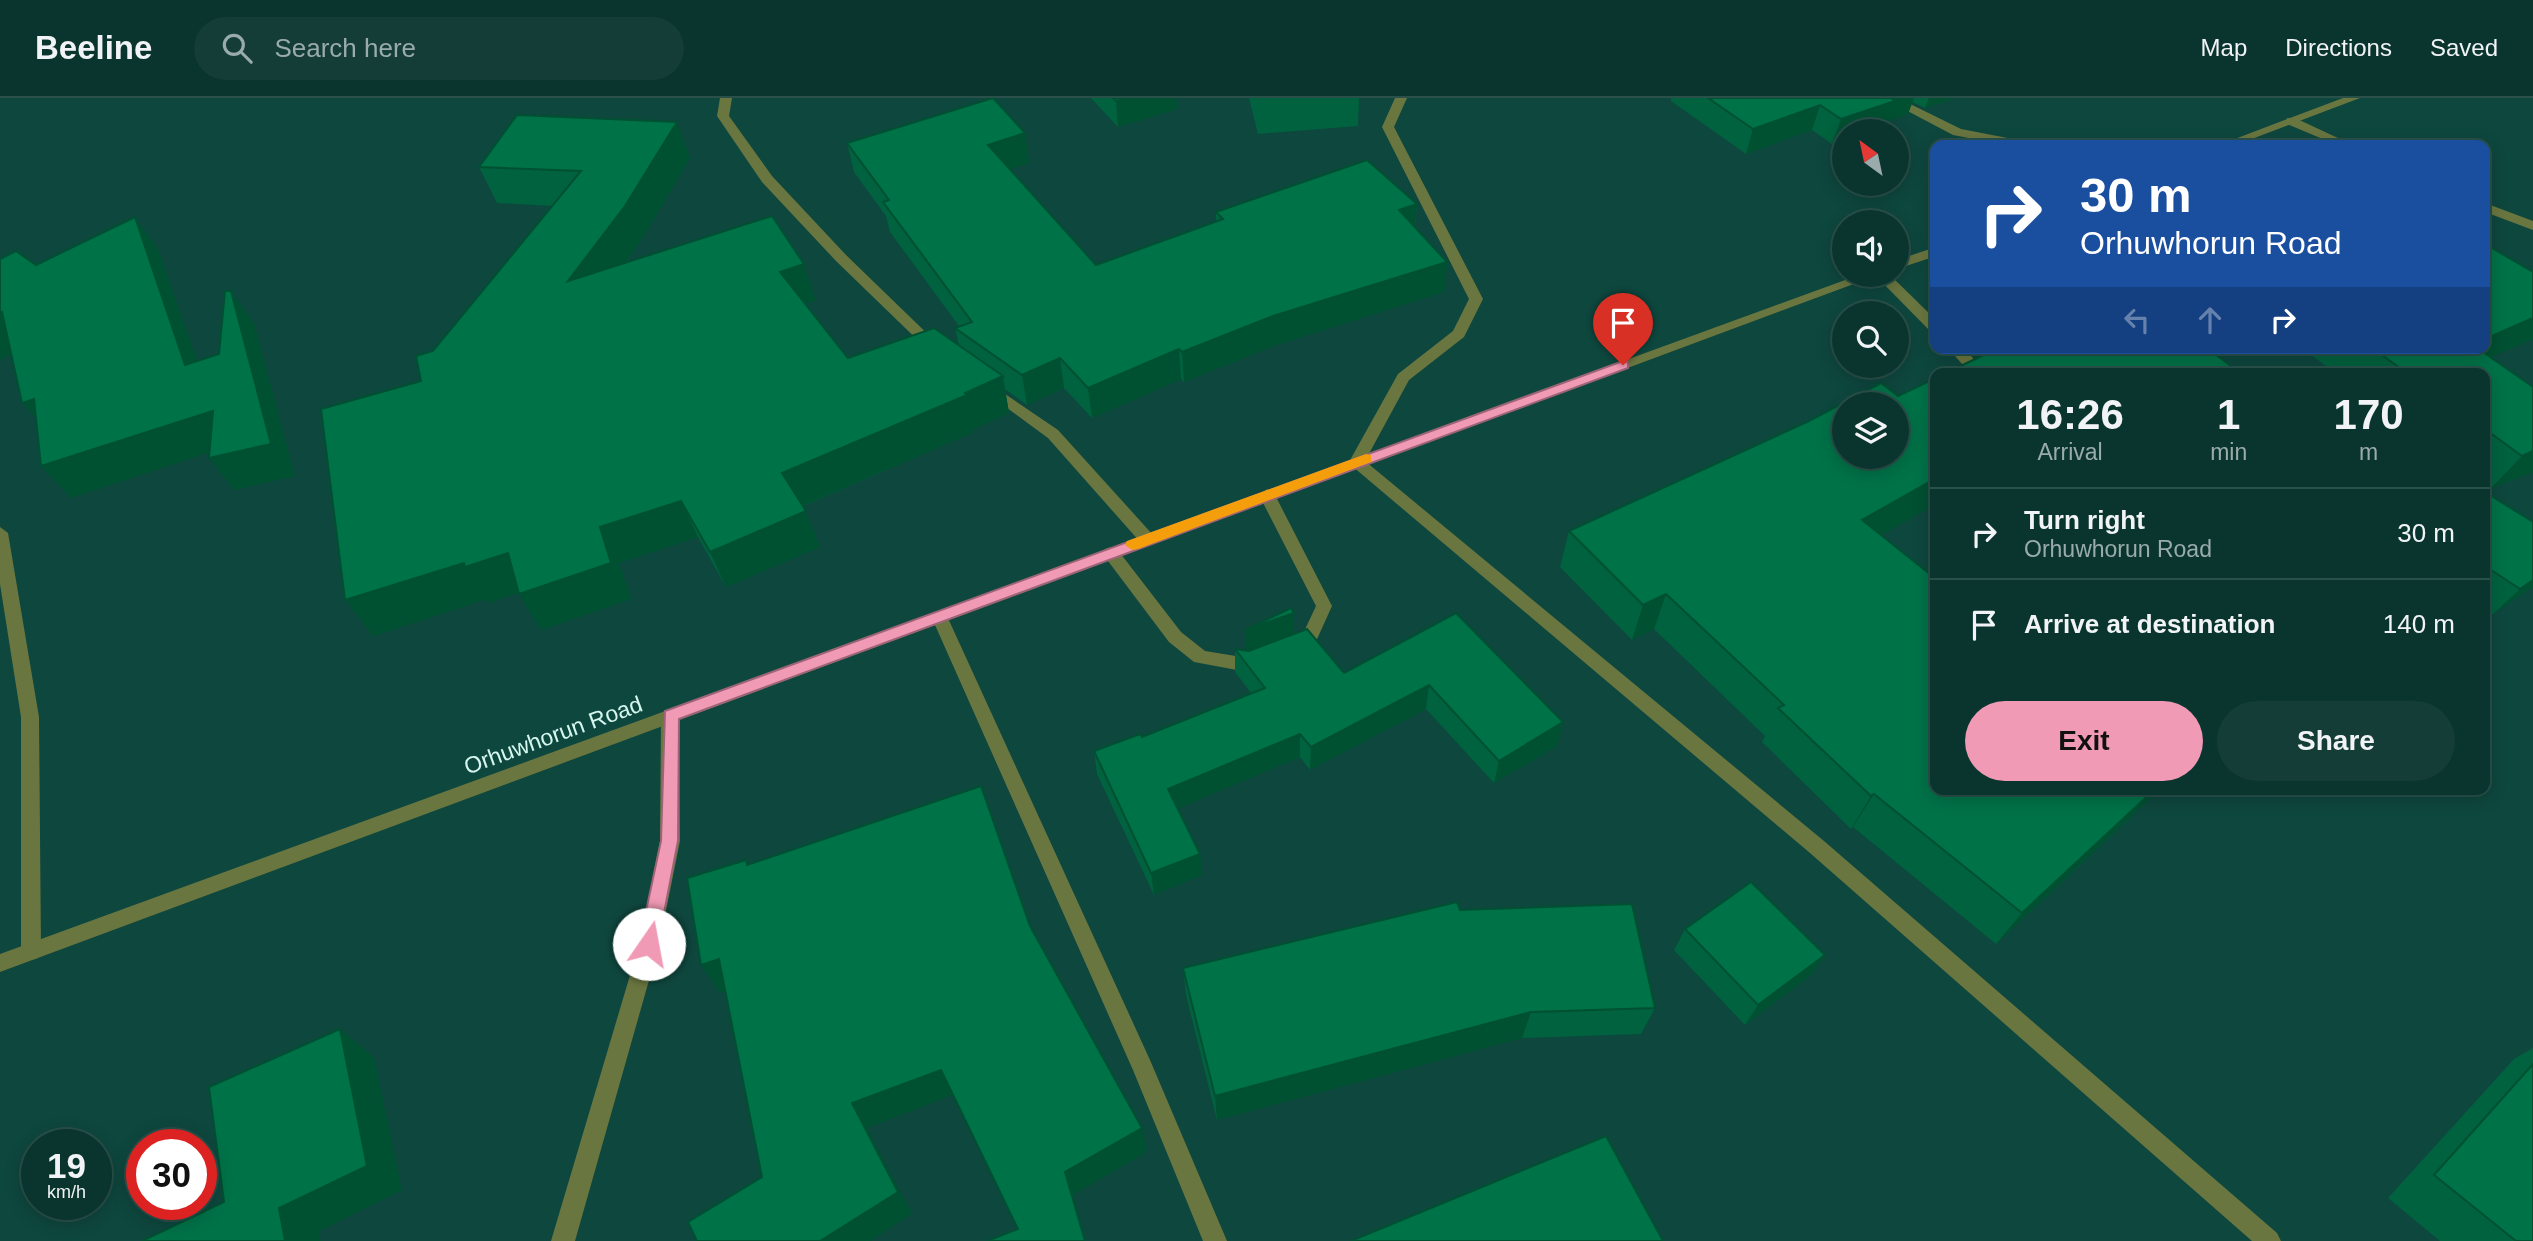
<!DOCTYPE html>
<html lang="en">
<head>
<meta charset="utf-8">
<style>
	:root { --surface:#0a352e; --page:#133d36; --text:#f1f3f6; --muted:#99abaa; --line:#2a504a; --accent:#f09ab5 }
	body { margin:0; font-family:Helvetica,sans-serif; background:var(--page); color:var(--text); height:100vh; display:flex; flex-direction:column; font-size:26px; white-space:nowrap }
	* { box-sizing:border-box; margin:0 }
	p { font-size:23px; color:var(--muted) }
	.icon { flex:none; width:38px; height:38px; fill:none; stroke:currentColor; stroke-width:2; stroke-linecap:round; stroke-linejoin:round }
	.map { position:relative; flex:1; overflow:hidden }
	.side { position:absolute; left:1930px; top:270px; width:560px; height:427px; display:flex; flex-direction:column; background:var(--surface); border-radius:14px; box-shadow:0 4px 18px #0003,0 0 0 2px var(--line) }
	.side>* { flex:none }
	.hud { position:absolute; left:1930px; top:42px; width:560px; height:214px; border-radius:14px; box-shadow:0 4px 18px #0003,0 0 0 2px var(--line); background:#1a4fa0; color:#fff; overflow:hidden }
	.needle { width:46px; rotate:327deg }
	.fabs { position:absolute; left:1832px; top:21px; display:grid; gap:14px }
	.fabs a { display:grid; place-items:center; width:77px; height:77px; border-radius:50%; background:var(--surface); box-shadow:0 4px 18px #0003,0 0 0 2px var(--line); font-size:35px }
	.speed { position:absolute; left:21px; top:1031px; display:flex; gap:14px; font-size:35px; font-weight:700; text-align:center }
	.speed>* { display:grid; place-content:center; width:91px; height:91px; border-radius:50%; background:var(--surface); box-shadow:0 4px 18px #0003,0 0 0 2px var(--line); line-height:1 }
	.speed small { font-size:18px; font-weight:400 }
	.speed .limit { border:10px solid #d22; background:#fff; color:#111 }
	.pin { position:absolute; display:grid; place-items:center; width:60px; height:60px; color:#fff; margin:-72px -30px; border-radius:50% 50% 50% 0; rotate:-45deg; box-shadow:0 0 7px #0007 }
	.pin .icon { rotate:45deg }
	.me { position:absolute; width:77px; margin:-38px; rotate:12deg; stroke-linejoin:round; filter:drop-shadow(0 0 5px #0008) }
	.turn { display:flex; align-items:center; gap:24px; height:147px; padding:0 35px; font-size:32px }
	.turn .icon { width:91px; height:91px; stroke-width:2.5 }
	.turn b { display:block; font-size:49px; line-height:60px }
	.lanes { display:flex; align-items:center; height:66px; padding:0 35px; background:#0003; justify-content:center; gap:35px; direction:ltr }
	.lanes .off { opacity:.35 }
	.eta { display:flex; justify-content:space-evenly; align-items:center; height:119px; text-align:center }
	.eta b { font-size:42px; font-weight:600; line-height:49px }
	.button { display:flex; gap:14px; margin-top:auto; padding:14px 35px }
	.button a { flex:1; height:80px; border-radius:42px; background:var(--accent); color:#111; font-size:28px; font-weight:600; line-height:80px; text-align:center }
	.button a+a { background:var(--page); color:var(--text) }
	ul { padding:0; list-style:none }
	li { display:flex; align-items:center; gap:21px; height:91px; padding:0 35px; border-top:2px solid var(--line) }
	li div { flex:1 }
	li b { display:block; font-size:26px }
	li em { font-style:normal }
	header { display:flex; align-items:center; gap:42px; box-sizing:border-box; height:98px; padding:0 35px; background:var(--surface); border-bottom:2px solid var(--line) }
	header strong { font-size:33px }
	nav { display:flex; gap:38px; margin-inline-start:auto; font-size:24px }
	.search { width:490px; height:63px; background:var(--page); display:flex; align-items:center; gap:18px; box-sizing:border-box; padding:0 24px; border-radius:38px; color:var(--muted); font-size:26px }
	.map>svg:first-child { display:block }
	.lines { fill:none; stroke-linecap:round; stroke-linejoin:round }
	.service { fill:#6a7640; fill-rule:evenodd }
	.minor { fill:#6a7640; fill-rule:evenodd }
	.tertiary { fill:#6a7640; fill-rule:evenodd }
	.wall { fill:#00623e }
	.shaded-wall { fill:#005032 }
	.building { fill:#007248; stroke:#005032; stroke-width:2; fill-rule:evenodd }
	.route { fill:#f09ab5; stroke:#9c6476; stroke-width:2 }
	.slow { fill:#f59e0b }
	.labels { text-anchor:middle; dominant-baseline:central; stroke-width:7; stroke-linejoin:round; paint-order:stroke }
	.street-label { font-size:23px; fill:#d5f7ef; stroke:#0e473e }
</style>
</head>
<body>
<header>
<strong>Beeline</strong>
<div class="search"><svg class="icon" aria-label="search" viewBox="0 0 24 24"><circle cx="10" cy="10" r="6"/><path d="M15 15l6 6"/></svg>Search here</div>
<nav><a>Map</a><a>Directions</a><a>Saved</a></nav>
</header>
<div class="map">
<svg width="2533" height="1143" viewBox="0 0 2533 1143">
	<rect width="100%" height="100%" fill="#0e473e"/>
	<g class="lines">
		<!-- service -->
		<g class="service">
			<polygon points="1267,391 1275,397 1332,508 1313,550 1296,556 1290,554 1287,549 1290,544 1301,540 1316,508 1259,397"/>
			<polygon points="1111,449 1117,451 1181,534 1205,553 1248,560 1257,557 1263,559 1266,564 1263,569 1248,574 1194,564 1169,544 1105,459 1103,455 1105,451"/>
		</g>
		<!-- minor -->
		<g class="minor">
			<polygon points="720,0 732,0 729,18 772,78 846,157 940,248 940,254 930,254 836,163 762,84 717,18"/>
			<polygon points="1395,0 1407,0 1394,29 1483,201 1464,239 1409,282 1365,363 1824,743 2277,1135 2281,1143 2252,1143 1810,755 1352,368 1349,364 1398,276 1453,233 1469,201 1382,29"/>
			<polygon points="1883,0 1898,0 1961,31 2023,43 2029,47 2005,47 1953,37"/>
			<polygon points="2287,20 2295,20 2353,47 2337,47 2287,26"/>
			<polygon points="2485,105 2533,123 2533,132 2485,114"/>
			<polygon points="1875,177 1890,177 1936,222 1936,235 1931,234"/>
			<polygon points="1948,250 1964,250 1986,275 1970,275"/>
			<polygon points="989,285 1058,332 1153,437 1155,441 1153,445 1141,445 1048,340 984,293 984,287"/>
			<polygon points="0,429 8,435 39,619 41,853 38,860 31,862 24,860 21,853 21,619 0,486"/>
			<polygon points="939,512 947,518 1150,962 1227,1143 1203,1143 1133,972 931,518"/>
			<polygon points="670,611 676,613 679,618 680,743 659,847 575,1143 551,1143 639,847 660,743 661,618 664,613"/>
		</g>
		<!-- tertiary -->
		<g class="tertiary">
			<polygon points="2343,0 2360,0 2236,47 2219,47"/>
			<polygon points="1936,149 1936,158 1897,171 1897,162"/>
			<polygon points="1859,177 1878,177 0,874 0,856"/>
		</g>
	</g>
	<!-- wall -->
	<g class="wall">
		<polygon points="1091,0 1176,0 1177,11 1118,29"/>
		<polygon points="1249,0 1359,0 1358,28 1258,36"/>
		<polygon points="1671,0 1955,0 1925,10 1912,4 1908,16 1888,23 1886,28 1844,33 1844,42 1832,46 1812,32 1746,56 1671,3"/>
		<polygon points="1025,35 1029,65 1009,71 1096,167 1216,123 1216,114 1417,106 1415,129 1447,164 1444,194 1273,248 1184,284 1181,281 1092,320 1064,290 1027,307 1005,291 1009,315 974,331 974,334 803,408 820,449 726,489 698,439 619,465 631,501 541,532 518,494 488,505 486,501 373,538 421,283 433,253 552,108 497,105 479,69 690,60 640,144 626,164 816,202 805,206 848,260 959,247 955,230 959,228 890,134 886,118 854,74 847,45"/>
		<polygon points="2533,174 2533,241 2490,259 2533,374 2491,390 2485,386 2485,275 2335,275 2302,250 2485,250"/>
		<polygon points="1898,298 1881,437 2147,704 1996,846 1853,729 1851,731 1762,644 1765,638 1654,531 1632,542 1560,469 1569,433"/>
		<polygon points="2485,394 2533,489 2493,516 2485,511"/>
		<polygon points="1294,515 1294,536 1344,575 1456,515 1563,624 1557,648 1494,685 1426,611 1310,672 1300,659 1178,710 1200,756 1202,777 1154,797 1097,676 1094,653 1142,639 1251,595 1235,574 1235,551 1246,552"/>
		<polygon points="1460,812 1655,910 1641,936 1522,940 1217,1022 1186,897 1183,870"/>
		<polygon points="1685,831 1825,857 1810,878 1745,927 1674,852"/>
		<polygon points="2533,950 2533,1143 2440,1143 2388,1100 2514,961"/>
	</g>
	<!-- shaded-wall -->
	<g class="shaded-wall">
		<polygon points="1126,0 1176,0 1177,11 1118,29 1116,3"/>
		<polygon points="1891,0 1914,0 1908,16 1888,23 1886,28 1871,33 1844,33 1844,42 1832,46 1841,21"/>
		<polygon points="1929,0 1955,0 1925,10"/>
		<polygon points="1820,7 1812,32 1746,56 1753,31"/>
		<polygon points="677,24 690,60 640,144 585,220 568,183"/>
		<polygon points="1025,35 1029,65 993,77 988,47"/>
		<polygon points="1417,106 1414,136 1399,112"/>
		<polygon points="135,119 158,151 210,299 185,267"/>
		<polygon points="1447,164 1444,194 1273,248 1184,284 1182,254 1273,218"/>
		<polygon points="804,166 816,202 792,211 780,174"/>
		<polygon points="231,193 254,225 295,378 234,392 209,360"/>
		<polygon points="2,214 29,246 0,262 0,215"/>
		<polygon points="2533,220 2533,241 2455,275 2468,250 2485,250 2485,241"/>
		<polygon points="1179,251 1181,281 1092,320 1088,290"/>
		<polygon points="1060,260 1064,290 1027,307 1022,277"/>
		<polygon points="1003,278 1009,315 974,331 974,334 795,411 782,375"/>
		<polygon points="34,301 51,337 22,305"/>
		<polygon points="213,313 238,345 71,400 41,368"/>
		<polygon points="2533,353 2533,374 2491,390 2522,358"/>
		<polygon points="1936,380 1936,406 1845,458 1862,422"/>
		<polygon points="681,403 698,439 619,465 631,501 541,532 519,496 600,429"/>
		<polygon points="806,413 820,449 726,489 710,454"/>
		<polygon points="508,455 530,491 488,505 486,501 373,538 345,502 464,465"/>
		<polygon points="2533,482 2533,489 2493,516 2520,491"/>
		<polygon points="1666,496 1654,531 1632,542 1643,507"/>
		<polygon points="1294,515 1294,540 1246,557 1245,532"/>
		<polygon points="1429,587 1426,611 1310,672 1311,649"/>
		<polygon points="1563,624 1557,648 1494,685 1499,663"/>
		<polygon points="1300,636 1300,659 1170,714 1168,691"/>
		<polygon points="2155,691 2158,691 2147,704 1996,846 2022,815"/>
		<polygon points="1874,696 1853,729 1851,731 1871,698"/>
		<polygon points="1200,756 1202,777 1154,797 1151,775"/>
		<polygon points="1825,857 1810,878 1745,927 1758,907"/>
		<polygon points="719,861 738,889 720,895 701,867"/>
		<polygon points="1531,914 1522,940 1217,1022 1215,998"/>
		<polygon points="340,931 374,959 402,1092 319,1133 321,1143 285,1143 279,1110"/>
		<polygon points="941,972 953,997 867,1030 912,1116 870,1143 820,1143 852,1005"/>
		<polygon points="1142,1030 1147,1054 1073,1097 1086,1143 1085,1143 1065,1074"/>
	</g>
	<!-- building -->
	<g class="building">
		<polygon points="993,0 1025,35 988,47 1096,167 1223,121 1216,114 1367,62 1417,106 1399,112 1447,164 1273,218 1182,254 1179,251 1088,290 1060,260 1022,277 955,230 972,224 883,104 889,102 847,45"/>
		<polygon points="1113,0 1126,0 1116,3"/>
		<polygon points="1708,0 1892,0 1891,0 1895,3 1841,21 1820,7 1753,31"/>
		<polygon points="517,17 677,24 625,108 568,183 772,118 804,166 780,174 848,260 934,230 1003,278 965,295 967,297 782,375 806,413 710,454 681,403 600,429 611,465 519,496 508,455 465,469 464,465 345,502 321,311 421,283 416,258 433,253 581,73 479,69"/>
		<polygon points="135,119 185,267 219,256 225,193 231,193 271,346 209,360 213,313 41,368 34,301 22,305 2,214 0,215 0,161 16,153 36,167"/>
		<polygon points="2485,146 2533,174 2533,220 2485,241"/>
		<polygon points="1998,250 2207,250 2240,275 1946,275"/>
		<polygon points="2372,250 2477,250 2533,289 2533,353 2522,358 2485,331 2485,275 2407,275"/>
		<path d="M 1936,280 L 1936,380 L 1862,422 L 1936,481 L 1936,691 L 2155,691 L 2022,815 L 1874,696 L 1871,698 L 1778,610 L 1784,607 L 1666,496 L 1643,507 L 1569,433 L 1809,323 L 1881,285 L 1898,298 ZM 1844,306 L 1897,306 L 1897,359 L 1844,359 Z"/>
		<polygon points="2485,394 2533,424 2533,482 2520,491 2485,468"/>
		<polygon points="1291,510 1294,515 1245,532"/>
		<polygon points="1456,515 1563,624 1499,663 1429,587 1311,649 1300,636 1168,691 1200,756 1151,775 1094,653 1140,636 1142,639 1265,590 1235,551 1249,553 1307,531 1344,575"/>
		<polygon points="981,688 1030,828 1142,1030 1065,1074 1085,1143 987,1143 1018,1131 941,972 852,1005 898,1094 820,1143 697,1143 688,1124 762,1079 719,861 701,867 687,780 746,762 747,767"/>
		<polygon points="1751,784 1825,857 1758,907 1685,831"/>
		<polygon points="1457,804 1460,812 1632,806 1655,910 1531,914 1215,998 1183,870"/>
		<polygon points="340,931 367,1068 279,1110 285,1143 142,1143 224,1104 209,989"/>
		<polygon points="2533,966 2533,1143 2516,1143 2434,1077"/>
		<polygon points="1606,1038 1663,1143 1351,1143"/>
	</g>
	<!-- route -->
	<polygon class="route" points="1623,263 1628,264 1628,270 679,621 678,743 658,846 655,852 649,855 642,852 639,846 661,743 665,613"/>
	<!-- slow -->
	<polygon class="slow" points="1366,356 1371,357 1371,364 1138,451 1132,452 1125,447 1127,443"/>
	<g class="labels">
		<!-- street labels -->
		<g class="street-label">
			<text transform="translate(553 637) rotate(-20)">Orhuwhorun Road</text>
		</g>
	</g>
</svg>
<div class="fabs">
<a><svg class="needle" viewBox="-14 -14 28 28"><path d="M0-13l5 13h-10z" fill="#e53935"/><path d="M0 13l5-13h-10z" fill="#99abaa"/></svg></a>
<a><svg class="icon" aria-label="sound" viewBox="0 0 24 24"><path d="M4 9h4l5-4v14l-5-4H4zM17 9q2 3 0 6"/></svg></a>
<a><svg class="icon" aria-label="search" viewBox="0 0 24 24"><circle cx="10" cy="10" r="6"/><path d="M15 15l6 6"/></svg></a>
<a><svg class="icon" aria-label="layers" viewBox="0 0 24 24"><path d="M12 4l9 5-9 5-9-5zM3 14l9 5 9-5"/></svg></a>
</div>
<div class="speed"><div>19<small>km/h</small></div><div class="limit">30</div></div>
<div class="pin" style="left:1623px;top:267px;background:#d93025"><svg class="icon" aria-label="arrive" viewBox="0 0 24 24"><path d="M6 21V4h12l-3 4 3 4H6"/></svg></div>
<svg class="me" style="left:649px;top:846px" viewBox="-20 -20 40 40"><circle r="19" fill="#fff"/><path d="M0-13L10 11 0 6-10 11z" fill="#f09ab5"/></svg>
<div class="hud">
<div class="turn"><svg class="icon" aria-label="right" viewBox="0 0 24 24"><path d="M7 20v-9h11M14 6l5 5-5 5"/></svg><div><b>30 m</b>Orhuwhorun Road</div></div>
<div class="lanes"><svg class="icon off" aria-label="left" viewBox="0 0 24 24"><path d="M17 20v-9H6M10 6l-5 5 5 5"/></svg><svg class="icon off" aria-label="ahead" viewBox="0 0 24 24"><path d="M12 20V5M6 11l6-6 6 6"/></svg><svg class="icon" aria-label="right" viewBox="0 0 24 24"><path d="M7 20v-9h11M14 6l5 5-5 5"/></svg></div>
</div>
<section class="side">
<div class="eta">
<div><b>16:26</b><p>Arrival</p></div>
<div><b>1</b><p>min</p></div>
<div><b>170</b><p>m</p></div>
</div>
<ul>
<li><svg class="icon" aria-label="right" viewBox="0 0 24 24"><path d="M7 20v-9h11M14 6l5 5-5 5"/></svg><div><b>Turn right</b><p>Orhuwhorun Road</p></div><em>30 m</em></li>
<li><svg class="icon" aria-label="arrive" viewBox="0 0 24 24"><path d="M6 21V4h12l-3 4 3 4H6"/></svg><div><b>Arrive at destination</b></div><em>140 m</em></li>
</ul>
<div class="button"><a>Exit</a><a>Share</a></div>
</section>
</div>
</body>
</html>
